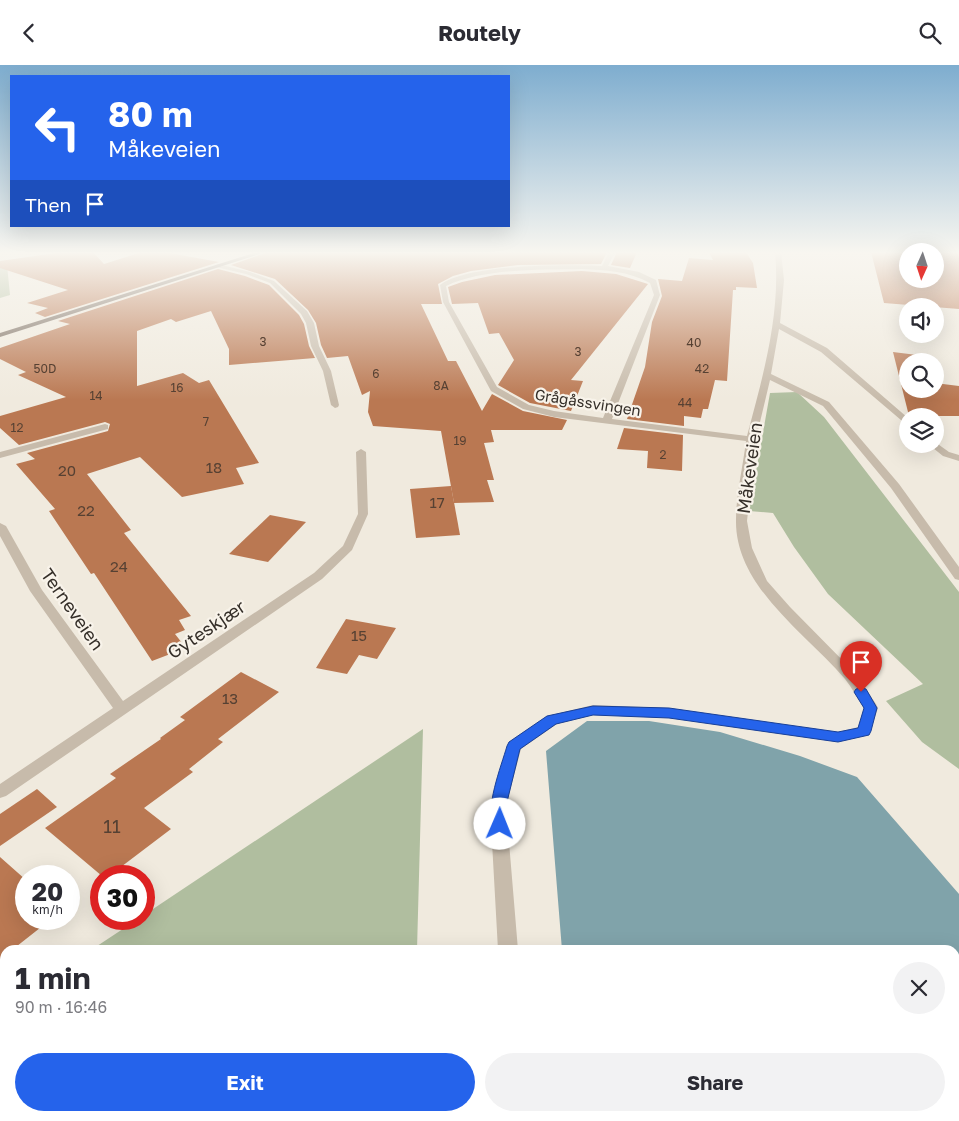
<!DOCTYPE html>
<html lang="en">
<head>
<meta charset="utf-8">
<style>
	:root { --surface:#fff; --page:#f2f2f3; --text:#2b2b33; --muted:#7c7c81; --accent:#2563eb }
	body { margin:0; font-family:"Golos Text",sans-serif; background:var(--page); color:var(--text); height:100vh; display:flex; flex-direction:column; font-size:19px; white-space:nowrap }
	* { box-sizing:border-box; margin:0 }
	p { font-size:16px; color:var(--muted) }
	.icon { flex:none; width:28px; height:28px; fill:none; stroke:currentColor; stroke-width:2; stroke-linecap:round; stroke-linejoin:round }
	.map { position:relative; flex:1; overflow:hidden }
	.sheet { position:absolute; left:0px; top:880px; width:960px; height:176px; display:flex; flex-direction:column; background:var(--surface); border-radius:15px 15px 0 0; box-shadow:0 5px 20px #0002 }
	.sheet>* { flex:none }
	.top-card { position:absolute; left:10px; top:10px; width:500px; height:152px; border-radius:0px; box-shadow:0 5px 20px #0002; background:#2563eb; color:#fff; overflow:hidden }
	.needle { width:32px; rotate:183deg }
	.controls { position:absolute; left:899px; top:178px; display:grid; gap:10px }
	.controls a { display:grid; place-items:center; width:45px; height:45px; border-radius:50%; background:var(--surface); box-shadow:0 5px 20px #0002; font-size:25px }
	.speed { position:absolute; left:15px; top:800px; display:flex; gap:10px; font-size:25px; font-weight:700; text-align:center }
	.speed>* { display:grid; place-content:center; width:65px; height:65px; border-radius:50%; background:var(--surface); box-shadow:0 5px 20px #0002; line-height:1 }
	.speed small { font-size:12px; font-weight:400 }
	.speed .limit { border:8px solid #d22; background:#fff; color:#111 }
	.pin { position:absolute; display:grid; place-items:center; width:42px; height:42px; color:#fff; margin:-51px -21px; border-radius:50% 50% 50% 0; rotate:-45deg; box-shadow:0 0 5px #0007 }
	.pin .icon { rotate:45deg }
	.me { position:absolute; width:55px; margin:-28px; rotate:1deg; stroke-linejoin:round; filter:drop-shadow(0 0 4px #0008) }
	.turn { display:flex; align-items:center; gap:18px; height:105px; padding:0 15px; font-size:22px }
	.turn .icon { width:65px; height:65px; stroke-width:2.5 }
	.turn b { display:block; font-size:35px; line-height:42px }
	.then { display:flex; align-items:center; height:48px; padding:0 15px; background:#0003; gap:10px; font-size:19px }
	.round { display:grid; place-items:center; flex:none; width:52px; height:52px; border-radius:26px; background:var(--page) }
	.head { display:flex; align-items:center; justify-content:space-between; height:85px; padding:0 15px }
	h1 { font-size:30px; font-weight:700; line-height:38px }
	.primary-button { display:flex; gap:10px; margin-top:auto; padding:10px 15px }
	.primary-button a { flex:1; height:58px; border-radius:30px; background:var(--accent); color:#fff; font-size:20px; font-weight:700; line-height:58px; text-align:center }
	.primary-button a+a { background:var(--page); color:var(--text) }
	header { display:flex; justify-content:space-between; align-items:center; height:65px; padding:0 15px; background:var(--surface); font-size:22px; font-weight:700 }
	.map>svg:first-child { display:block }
	.green { fill:#b0be9f }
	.water { fill:#80a3aa }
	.building { fill:#ba7852 }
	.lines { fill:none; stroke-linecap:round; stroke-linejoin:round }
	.minor { fill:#c7bbab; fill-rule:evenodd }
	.major { fill:#76685c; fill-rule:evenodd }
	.route { fill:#2563eb; stroke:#184099 }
	.labels { text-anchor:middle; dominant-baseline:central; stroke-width:4.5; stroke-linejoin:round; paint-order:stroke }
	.far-number-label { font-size:12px; fill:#564133 }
	.far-street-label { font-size:15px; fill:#352f29; stroke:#f8f3ea }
	.number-label { font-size:15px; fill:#564133 }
	.street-label { font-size:18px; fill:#352f29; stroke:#f8f3ea }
	.near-number-label { font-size:18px; fill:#564133 }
</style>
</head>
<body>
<header><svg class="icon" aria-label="back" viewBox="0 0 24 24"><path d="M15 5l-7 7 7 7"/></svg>Routely<svg class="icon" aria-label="search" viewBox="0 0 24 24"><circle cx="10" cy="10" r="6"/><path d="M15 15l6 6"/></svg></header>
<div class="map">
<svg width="959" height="1056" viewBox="0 0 959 1056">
	<rect width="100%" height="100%" fill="#f0eade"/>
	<!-- green -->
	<g class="green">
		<polygon points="0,200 7,200 10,230 0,233"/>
		<polygon points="797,327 824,352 959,527 959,704 922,677 886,636 923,619 828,529 794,482 773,448 749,446 770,328"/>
		<polygon points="423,664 417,885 91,885 138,854 144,854 144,850"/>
		<polygon points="5,942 5,1051 336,1051 333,1056 0,1056 0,945"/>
	</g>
	<!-- water -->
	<polygon class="water" points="587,656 649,656 720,667 800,691 857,712 959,829 959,1056 571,1056 570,1051 955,1051 955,885 562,885 546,686"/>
	<!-- building -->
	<g class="building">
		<polygon points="63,187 93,187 104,199 142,187 164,187 219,197 45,252 35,248 48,243 27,238 68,225 0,203 0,196"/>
		<polygon points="268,187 607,187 601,199 518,200 471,206 453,211 438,219 442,239 421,239 448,296 456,296 482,346 492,329 523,346 567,355 562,365 491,365 494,377 484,378 494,415 487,415 494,437 454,438 441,366 373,361 368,347 370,326 362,330 348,291 327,293 321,280 316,258 308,245 275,214 231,200"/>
		<polygon points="617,187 637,187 630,203 611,200"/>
		<polygon points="709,187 746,187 753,198 757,223 736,222 736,225 733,225 727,316 715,315 708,344 703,344 701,353 684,351 684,361 627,354 645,302 652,257 662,231 658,214 682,216 689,193 713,195"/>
		<polygon points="871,187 908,187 908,214 935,214 935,187 959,187 959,244 884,238"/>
		<polygon points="218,204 245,211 269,220 299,250 304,259 309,281 315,293 229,300 229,284 211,246 176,257 171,254 137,266 137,321 183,308 199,318 209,315 259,398 236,403 244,419 182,432 140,392 87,409 131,465 124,468 191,551 179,555 185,565 175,569 186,583 152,596 94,508 91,509 49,446 55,444 16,399 35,394 27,388 108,366 110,359 105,357 19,380 0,363 0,351 66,332 18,310 26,307 0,294 0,283 70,259 58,256"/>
		<polygon points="582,206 616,209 648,219 571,315 583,316 571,346 530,338 498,320 514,295 499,268 489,269 478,238 452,239 448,222 462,217 495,210"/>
		<polygon points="893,287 933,292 934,296 908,296 908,324 935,324 935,314 935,318 959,321 959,351 909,351"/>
		<polygon points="624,363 683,370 682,406 647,403 648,386 617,384"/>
		<polygon points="451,421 460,470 416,473 410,424"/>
		<polygon points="270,450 306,457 268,497 229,489"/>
		<polygon points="346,554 396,563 377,594 359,590 347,609 316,603"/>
		<polygon points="241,607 279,627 218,674 223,677 189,704 193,707 144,743 171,764 109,811 102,811 45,763 116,713 110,709 161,674 160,673 185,655 180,652"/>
		<polygon points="37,724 57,742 0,781 0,749"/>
		<polygon points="0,792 26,815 26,854 39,854 45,859 12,885 5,885 5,890 0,894"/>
	</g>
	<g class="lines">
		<!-- minor -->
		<g class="minor">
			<path d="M 609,187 L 615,187 L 608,201 L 639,207 L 656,215 L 660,230 L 612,354 L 747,371 C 763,311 781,249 775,187 L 781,187 L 784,215 L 780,258 L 827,283 L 908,353 L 908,361 L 821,287 L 779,264 L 771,309 L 829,337 L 899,419 L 959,502 L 959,515 L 955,514 L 891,423 L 823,341 L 770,315 L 756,374 L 747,456 L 752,483 L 767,516 L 790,542 L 856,609 L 876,639 L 878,643 L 869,670 L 838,677 L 669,653 L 593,650 L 557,659 L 521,684 L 506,741 L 518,885 L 498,885 L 490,741 L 509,677 L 547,651 L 593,640 L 669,643 L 838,667 L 858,662 L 864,643 C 858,634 852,623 845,614 C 806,568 735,522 736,455 C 736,430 743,401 746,376 L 554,352 L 523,344 L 491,326 L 443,237 L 440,220 C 467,199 567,199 602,201 ZM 582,204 C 606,205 628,206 650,218 L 654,230 L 603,353 L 554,346 L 529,340 L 497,322 L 449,237 L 446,221 C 485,203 540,205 582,204 Z"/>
			<polygon points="218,199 250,207 274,216 307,246 314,258 319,281 331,306 339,340 338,342 335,343 331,340 323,306 311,281 306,258 301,249 270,218 246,209 216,202 215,201"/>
			<polygon points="105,359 108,360 108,364 0,393 0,387"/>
			<polygon points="935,377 949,387 959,390 959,396 943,391 928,379 935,379"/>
			<polygon points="361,384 366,387 368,449 352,485 322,514 6,731 0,733 0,719 113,643 30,526 0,471 0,458 6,461 42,525 123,636 314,508 343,481 358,449 356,387"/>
			<rect x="509" y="1051" width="22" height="5"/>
		</g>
		<!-- major -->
		<polygon class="major" points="257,187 266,187 0,272 0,268"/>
	</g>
	<!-- sky -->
	<linearGradient id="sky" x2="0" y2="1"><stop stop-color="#7eadcf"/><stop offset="0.56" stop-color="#f8f6f0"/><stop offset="1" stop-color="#f8f6f0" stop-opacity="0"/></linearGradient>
	<rect width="959" height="335" fill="url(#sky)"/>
	<!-- route -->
	<path class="route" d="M 861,623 L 866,624 L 877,643 L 871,666 L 869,670 L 838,677 L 669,653 L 593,650 L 556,659 L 520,684 L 506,741 L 507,759 L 505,763 L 500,765 L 494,763 C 484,744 501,702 507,681 L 509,677 L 547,651 L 593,641 L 669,643 L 838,667 L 858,663 L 864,643 L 854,627 L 856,624 Z"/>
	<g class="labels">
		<!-- far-number labels -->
		<g class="far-number-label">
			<text x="263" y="276">3</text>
			<text x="694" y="277">40</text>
			<text x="578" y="286">3</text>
			<text x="45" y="303">50D</text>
			<text x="702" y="303">42</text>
			<text x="376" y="308">6</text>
			<text x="441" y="320">8A</text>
			<text x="177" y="322">16</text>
			<text x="96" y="330">14</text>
			<text x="685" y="337">44</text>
			<text x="206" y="356">7</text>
			<text x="17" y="362">12</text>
			<text x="460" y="375">19</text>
			<text x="663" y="389">2</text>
		</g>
		<!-- far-street labels -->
		<g class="far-street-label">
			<text transform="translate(588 337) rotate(9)">Grågåssvingen</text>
		</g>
		<!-- number labels -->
		<g class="number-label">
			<text x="214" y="402">18</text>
			<text x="67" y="405">20</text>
			<text x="437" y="437">17</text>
			<text x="86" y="445">22</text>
			<text x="119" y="501">24</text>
			<text x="359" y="570">15</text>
			<text x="230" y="633">13</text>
		</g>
		<!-- street labels -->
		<g class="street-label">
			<text transform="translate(749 403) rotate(-82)">Måkeveien</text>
			<text transform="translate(73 544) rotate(55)">Terneveien</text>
			<text transform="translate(206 564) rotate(-34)">Gyteskjær</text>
		</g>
		<!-- near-number labels -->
		<g class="near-number-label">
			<text x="112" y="761">11</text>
		</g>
	</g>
</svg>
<div class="controls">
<a><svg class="needle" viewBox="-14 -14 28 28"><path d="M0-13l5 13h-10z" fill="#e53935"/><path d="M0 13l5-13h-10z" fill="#7c7c81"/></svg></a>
<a><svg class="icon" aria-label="sound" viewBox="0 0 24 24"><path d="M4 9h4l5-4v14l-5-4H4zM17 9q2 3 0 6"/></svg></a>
<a><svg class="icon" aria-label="search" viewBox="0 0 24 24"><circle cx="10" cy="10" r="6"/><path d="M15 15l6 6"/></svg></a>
<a><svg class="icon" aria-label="layers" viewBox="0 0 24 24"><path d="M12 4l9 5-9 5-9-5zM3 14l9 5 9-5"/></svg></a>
</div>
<div class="speed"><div>20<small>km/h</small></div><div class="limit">30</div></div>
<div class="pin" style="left:861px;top:627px;background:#d93025"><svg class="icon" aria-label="arrive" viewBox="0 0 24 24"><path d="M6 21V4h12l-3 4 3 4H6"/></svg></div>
<svg class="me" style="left:500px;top:759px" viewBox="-20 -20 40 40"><circle r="19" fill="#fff"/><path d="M0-13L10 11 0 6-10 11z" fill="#2563eb"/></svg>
<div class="top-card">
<div class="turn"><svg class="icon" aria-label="left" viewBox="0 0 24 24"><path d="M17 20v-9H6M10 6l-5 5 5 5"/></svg><div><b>80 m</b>Måkeveien</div></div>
<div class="then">Then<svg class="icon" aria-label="arrive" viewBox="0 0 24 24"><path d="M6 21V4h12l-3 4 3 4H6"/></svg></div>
</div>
<section class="sheet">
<div class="head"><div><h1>1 min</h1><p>90 m · 16:46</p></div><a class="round"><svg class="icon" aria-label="close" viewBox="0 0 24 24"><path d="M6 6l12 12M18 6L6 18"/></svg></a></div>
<div class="primary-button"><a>Exit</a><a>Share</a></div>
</section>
</div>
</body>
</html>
